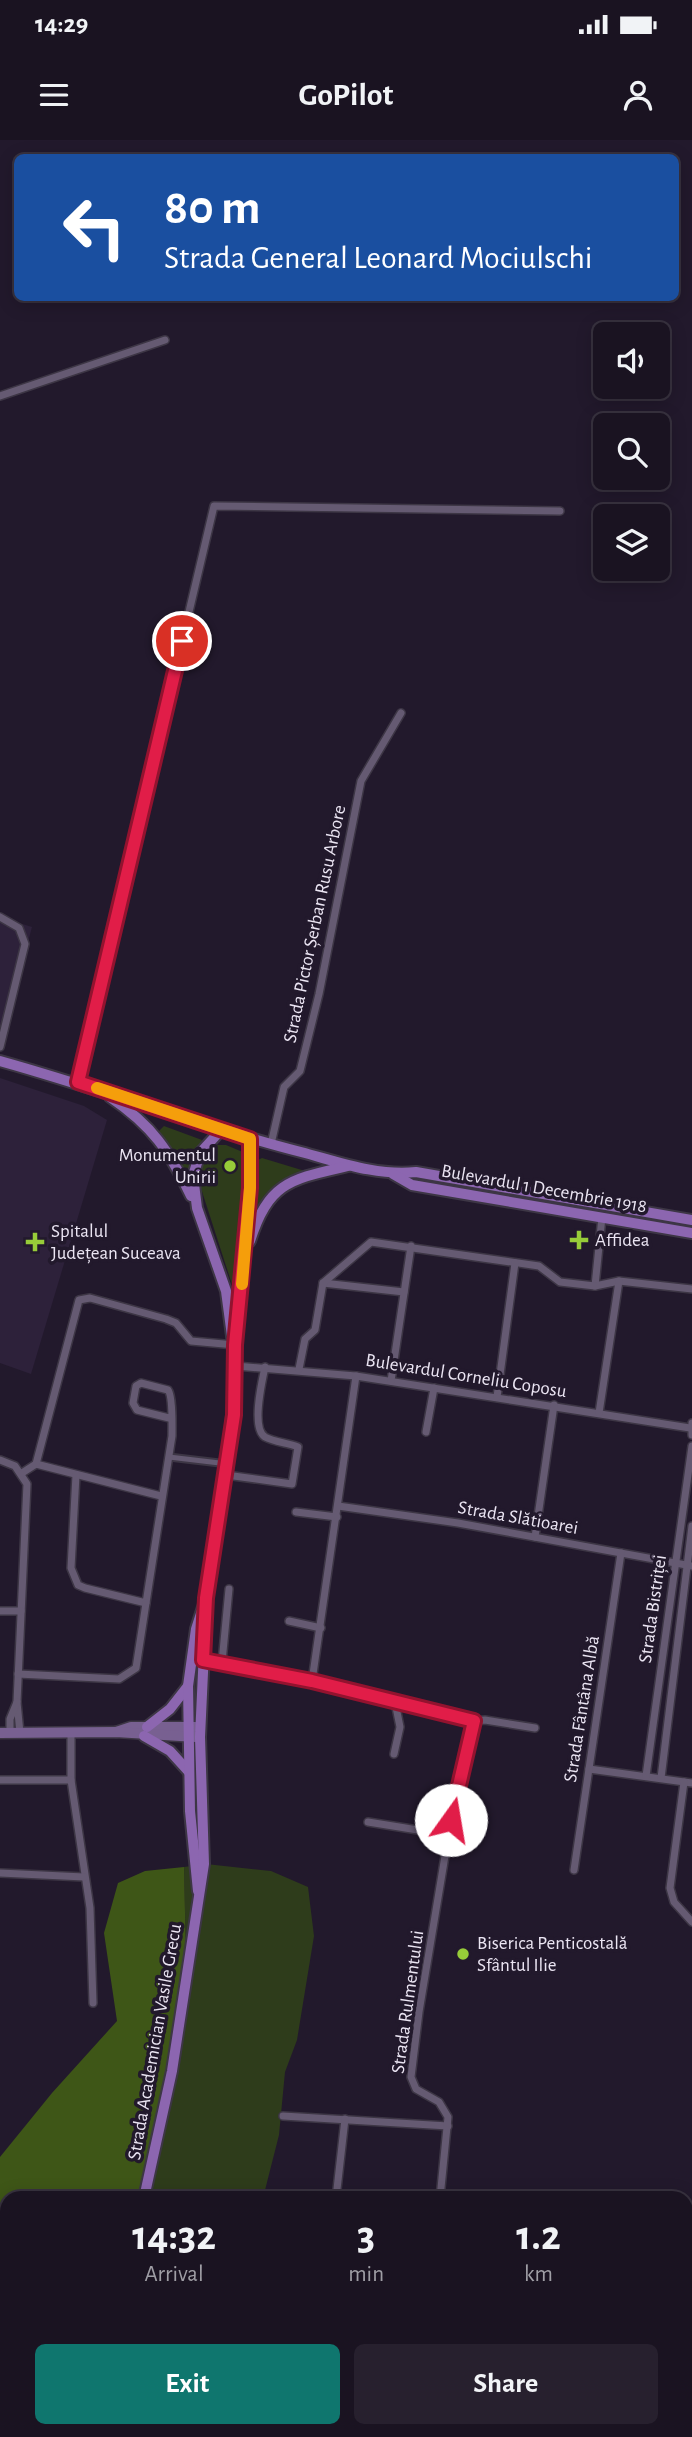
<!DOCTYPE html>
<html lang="en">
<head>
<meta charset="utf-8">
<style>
	:root { --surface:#1a1321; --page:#27202e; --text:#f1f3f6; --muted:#9f9ea5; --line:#38323f; --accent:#0f766e }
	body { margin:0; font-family:"Alegreya Sans",sans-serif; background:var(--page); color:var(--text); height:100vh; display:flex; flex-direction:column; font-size:26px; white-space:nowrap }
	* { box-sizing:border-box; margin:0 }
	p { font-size:23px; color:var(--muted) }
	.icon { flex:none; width:38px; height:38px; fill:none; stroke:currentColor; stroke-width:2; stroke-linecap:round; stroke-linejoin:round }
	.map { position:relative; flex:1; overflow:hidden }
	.side { position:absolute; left:0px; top:2051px; width:693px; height:247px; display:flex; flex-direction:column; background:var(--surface); border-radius:21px 21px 0 0; box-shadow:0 4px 18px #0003,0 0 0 2px var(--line) }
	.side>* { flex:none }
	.banner { position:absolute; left:14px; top:14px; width:665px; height:147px; border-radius:10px; box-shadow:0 4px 18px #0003,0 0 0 2px var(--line); background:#1a4fa0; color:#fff; overflow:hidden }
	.tools { position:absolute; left:593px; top:182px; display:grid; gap:14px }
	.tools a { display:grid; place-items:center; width:77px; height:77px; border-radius:10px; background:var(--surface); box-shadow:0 4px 18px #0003,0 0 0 2px var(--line); font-size:35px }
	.pin { position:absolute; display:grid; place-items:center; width:60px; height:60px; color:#fff; margin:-30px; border:4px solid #fff; border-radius:50%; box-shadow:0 2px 7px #0007 }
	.me { position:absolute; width:77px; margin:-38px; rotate:13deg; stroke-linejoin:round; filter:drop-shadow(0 0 5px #0008) }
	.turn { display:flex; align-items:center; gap:24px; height:147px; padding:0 35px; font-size:32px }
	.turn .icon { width:91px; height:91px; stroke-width:2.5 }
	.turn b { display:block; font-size:49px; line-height:60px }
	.eta { display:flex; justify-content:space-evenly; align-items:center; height:119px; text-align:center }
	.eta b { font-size:42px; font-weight:700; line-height:49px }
	.primary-button { display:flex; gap:14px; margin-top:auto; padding:14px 35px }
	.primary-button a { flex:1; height:80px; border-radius:10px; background:var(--accent); color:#fff; font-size:28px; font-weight:700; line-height:80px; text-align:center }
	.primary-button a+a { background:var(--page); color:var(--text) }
	.status { display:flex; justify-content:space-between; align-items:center; height:49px; padding:0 35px; background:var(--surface); direction:ltr }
	.status svg { height:19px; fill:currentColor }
	header { display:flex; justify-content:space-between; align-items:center; height:91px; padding:0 35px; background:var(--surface); font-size:32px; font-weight:700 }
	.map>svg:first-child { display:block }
	.built { fill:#2d213a }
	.green { fill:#2e3c1b }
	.forest { fill:#3e5617 }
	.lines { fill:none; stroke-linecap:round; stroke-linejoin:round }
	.pedestrian-casing { stroke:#3d3645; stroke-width:9 }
	.minor-casing { stroke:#3d3645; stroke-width:10 }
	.secondary-casing { stroke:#3d3645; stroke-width:13 }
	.primary-casing { stroke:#3d3645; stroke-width:14 }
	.pedestrian { stroke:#655a72; stroke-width:5 }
	.minor { stroke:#655a72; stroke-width:7 }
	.secondary { stroke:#786091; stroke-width:10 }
	.primary { stroke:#8c66b0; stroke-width:10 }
	.route-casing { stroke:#92132f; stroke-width:18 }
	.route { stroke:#e11d48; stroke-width:12 }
	.slow { stroke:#f59e0b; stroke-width:12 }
	.poi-dot { fill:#97cc39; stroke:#22192c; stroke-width:2.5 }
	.labels { text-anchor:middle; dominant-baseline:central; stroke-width:7; stroke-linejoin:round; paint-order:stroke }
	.street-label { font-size:19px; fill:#ebe5f3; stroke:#22192c }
	.poi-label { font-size:19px; fill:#ebe5f3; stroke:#22192c; text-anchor:start }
</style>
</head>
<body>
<div class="status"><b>14:29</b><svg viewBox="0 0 49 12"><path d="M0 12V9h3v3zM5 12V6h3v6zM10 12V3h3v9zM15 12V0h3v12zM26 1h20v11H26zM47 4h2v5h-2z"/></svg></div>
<header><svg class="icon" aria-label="menu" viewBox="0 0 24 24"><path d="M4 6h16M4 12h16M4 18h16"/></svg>GoPilot<svg class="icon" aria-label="person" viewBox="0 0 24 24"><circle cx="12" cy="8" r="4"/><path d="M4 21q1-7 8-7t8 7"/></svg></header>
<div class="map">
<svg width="692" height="2297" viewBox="0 0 692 2297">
	<rect width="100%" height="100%" fill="#22192c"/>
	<!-- built -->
	<g class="built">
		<polygon points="0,777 32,787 0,907"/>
		<polygon points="0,938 84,966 107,980 31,1234 0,1223"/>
	</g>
	<!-- green -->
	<g class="green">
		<polygon points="164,986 202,1000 187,1033 173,1012 156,994"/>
		<polygon points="216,1005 226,1005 245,1013 248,1023 237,1160 197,1036 199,1022"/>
		<path d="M 262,1018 L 305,1031 C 274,1040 263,1059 251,1088 L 256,1021 Z"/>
		<polygon points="206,1724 271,1731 308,1747 314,1796 297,1900 285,1932 279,1995 263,2058 140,2058 159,1970 186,1818 184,1727"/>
		<polygon points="68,2291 350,2291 353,2297 66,2297"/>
	</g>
	<!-- forest -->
	<polygon class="forest" points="184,1727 186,1818 159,1970 140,2058 7,2058 7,2291 68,2291 66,2297 0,2297 0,2017 52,1953 117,1881 104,1793 118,1743 145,1731"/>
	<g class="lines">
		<!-- pedestrian casing -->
		<g class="pedestrian-casing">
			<polyline id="pedestrian" points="169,1317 228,1324"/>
		</g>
		<!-- minor casing -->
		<g class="minor-casing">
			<g id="minor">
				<polyline points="0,256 165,200"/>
				<polyline points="0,777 19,788 25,804 0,907"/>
				<polyline points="78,942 214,366 560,371"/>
				<polyline points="271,1004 284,947 300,931 319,854 361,641 401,573"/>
				<polyline points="323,1143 404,1152"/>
				<polyline points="595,1146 602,1077"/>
				<polyline points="236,1226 356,1236 690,1288"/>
				<polyline points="299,1229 305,1199 315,1190 323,1143 371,1102 539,1126 560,1142 595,1146 619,1141 692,1149"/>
				<polyline points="391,1241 411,1106"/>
				<polyline points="497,1257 515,1123"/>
				<polyline points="599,1273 619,1141"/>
				<polyline points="692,1283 692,1295"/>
				<polyline points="426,1292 434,1248"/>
				<polyline points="0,1320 15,1326 27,1344 17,1562 20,1593"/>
				<polyline points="36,1324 161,1356"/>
				<polyline points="22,1333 36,1324 79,1160 90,1158 166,1179 176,1183 191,1201 235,1205"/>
				<path d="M 76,1335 L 71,1428 L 78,1445 L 85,1448 L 146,1463 L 172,1296 C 172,1286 173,1256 168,1250 L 141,1243 L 136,1246 L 133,1263 L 137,1270 L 169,1278"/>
				<path d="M 226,1335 L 292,1344 L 298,1307 C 288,1303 274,1302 265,1297 C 251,1288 262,1241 265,1227"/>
				<polyline points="338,1366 458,1383 692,1426"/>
				<polyline points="296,1372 337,1377"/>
				<polyline points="535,1397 554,1265"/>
				<polyline points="0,1471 21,1471"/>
				<polyline points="289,1481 321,1488"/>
				<polyline points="203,1520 312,1541 474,1581 485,1580 535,1588"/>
				<polyline points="222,1522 229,1449"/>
				<polyline points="18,1534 119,1539 136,1528 146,1463"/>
				<polyline points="312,1541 356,1236"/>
				<polyline points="10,1593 10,1579 17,1562"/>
				<polyline points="394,1614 400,1587 395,1562"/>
				<polyline points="589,1629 692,1643"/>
				<polyline points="646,1636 692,1306"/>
				<polyline points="661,1638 692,1386"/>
				<polyline points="0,1640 71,1640 71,1593"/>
				<polyline points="71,1640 90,1768 93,1863"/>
				<polyline points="684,1642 670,1748 674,1762 692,1782"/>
				<polyline points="368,1682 449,1695"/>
				<polyline points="574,1730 621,1413"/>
				<polyline points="0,1733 84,1737"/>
				<polyline points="283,1976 448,1986"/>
				<polyline points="336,2058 345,1979"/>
				<polyline points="440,2058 448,1977 439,1962 416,1949 411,1937 419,1872 451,1680 474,1581"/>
				<polyline points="686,2164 692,2164"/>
				<polyline points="686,2213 692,2213"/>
				<polyline points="169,2291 171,2297"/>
				<polyline points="245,2291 248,2297"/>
				<polyline points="655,2297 655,2291"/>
			</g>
		</g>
		<!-- secondary casing -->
		<g class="secondary-casing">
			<g id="secondary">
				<polyline points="116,1592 131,1587 195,1587"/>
				<polyline points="0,1593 116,1592 196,1597"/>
			</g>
		</g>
		<!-- primary casing -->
		<g class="primary-casing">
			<g id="primary">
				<path d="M 0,921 C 101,949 199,986 301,1012 C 339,1022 376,1036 416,1032 L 692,1080"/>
				<path d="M 110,957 C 153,986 169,1011 191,1056"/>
				<polyline points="393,1034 412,1045 692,1093"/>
				<path d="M 250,1101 C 269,1041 292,1039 348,1026"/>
				<polyline points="237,1188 250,1048 250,999"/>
				<polyline points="147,1587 170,1569 188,1546"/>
				<polyline points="144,1596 170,1611 189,1632"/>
				<polyline points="198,1751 190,1671 188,1546 196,1489 206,1458 228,1324 236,1226 226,1151 197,1068 193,1036 200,1013 221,990"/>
				<polyline points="144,2058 172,1931 204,1724 200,1597 206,1468"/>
				<polyline points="69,2297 72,2291"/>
			</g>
		</g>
		<!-- pedestrian -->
		<use href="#pedestrian" class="pedestrian"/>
		<!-- minor -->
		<use href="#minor" class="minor"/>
		<!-- secondary -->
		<use href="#secondary" class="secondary"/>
		<!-- primary -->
		<use href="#primary" class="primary"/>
	</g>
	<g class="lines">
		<!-- route casing -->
		<g class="route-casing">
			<polyline id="route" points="182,501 78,942 250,999 250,1048 235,1205 234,1275 206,1458 203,1520 312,1541 474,1581 451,1680"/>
		</g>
		<!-- route -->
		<use href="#route" class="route"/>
		<!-- slow -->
		<polyline class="slow" points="97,948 250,999 250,1048 242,1144"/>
	</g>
	<!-- markers -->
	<g class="poi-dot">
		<circle cx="230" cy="1026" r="7"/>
		<path d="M575.5 1089.5h7v7h7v7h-7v7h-7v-7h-7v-7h7z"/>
		<path d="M31.5 1091.5h7v7h7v7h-7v7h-7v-7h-7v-7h7z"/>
		<circle cx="463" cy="1814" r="7"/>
	</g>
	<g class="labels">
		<!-- street labels -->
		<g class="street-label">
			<text transform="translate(315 784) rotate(-78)">Strada Pictor Șerban Rusu Arbore</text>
			<text transform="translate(544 1049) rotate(10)">Bulevardul 1 Decembrie 1918</text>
			<text transform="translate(466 1236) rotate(9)">Bulevardul Corneliu Coposu</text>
			<text transform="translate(518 1378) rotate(10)">Strada Slătioarei</text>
			<text transform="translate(653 1469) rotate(-82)">Strada Bistriței</text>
			<text transform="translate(582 1569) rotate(-81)">Strada Fântâna Albă</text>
			<text transform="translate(408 1862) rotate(-82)">Strada Rulmentului</text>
			<text transform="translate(155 1902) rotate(-80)">Strada Academician Vasile Grecu</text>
		</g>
		<!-- poi labels -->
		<g class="poi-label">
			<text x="216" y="1015" text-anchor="end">Monumentul<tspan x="216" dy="22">Unirii</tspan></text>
			<text x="51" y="1091">Spitalul<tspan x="51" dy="22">Județean Suceava</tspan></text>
			<text x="595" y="1100">Affidea</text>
			<text x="477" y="1803">Biserica Penticostală<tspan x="477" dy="22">Sfântul Ilie</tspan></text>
		</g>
	</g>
</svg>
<div class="tools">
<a><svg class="icon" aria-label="sound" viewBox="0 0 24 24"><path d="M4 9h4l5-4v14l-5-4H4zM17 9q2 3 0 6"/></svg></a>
<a><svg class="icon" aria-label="search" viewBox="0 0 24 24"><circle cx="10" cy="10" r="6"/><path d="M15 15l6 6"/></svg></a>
<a><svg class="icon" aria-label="layers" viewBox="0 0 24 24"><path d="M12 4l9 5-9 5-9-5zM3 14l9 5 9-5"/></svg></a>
</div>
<div class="pin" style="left:182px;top:501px;background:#d93025"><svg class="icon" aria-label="arrive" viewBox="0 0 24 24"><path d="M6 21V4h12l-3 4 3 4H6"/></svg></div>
<svg class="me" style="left:451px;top:1680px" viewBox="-20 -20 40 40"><circle r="19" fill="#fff"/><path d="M0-13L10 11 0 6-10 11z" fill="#e11d48"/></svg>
<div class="banner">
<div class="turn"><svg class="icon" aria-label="left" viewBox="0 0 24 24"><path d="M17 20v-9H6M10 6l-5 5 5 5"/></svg><div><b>80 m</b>Strada General Leonard Mociulschi</div></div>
</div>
<section class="side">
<div class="eta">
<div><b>14:32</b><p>Arrival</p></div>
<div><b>3</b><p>min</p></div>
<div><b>1.2</b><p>km</p></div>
</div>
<div class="primary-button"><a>Exit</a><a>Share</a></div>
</section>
</div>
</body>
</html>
